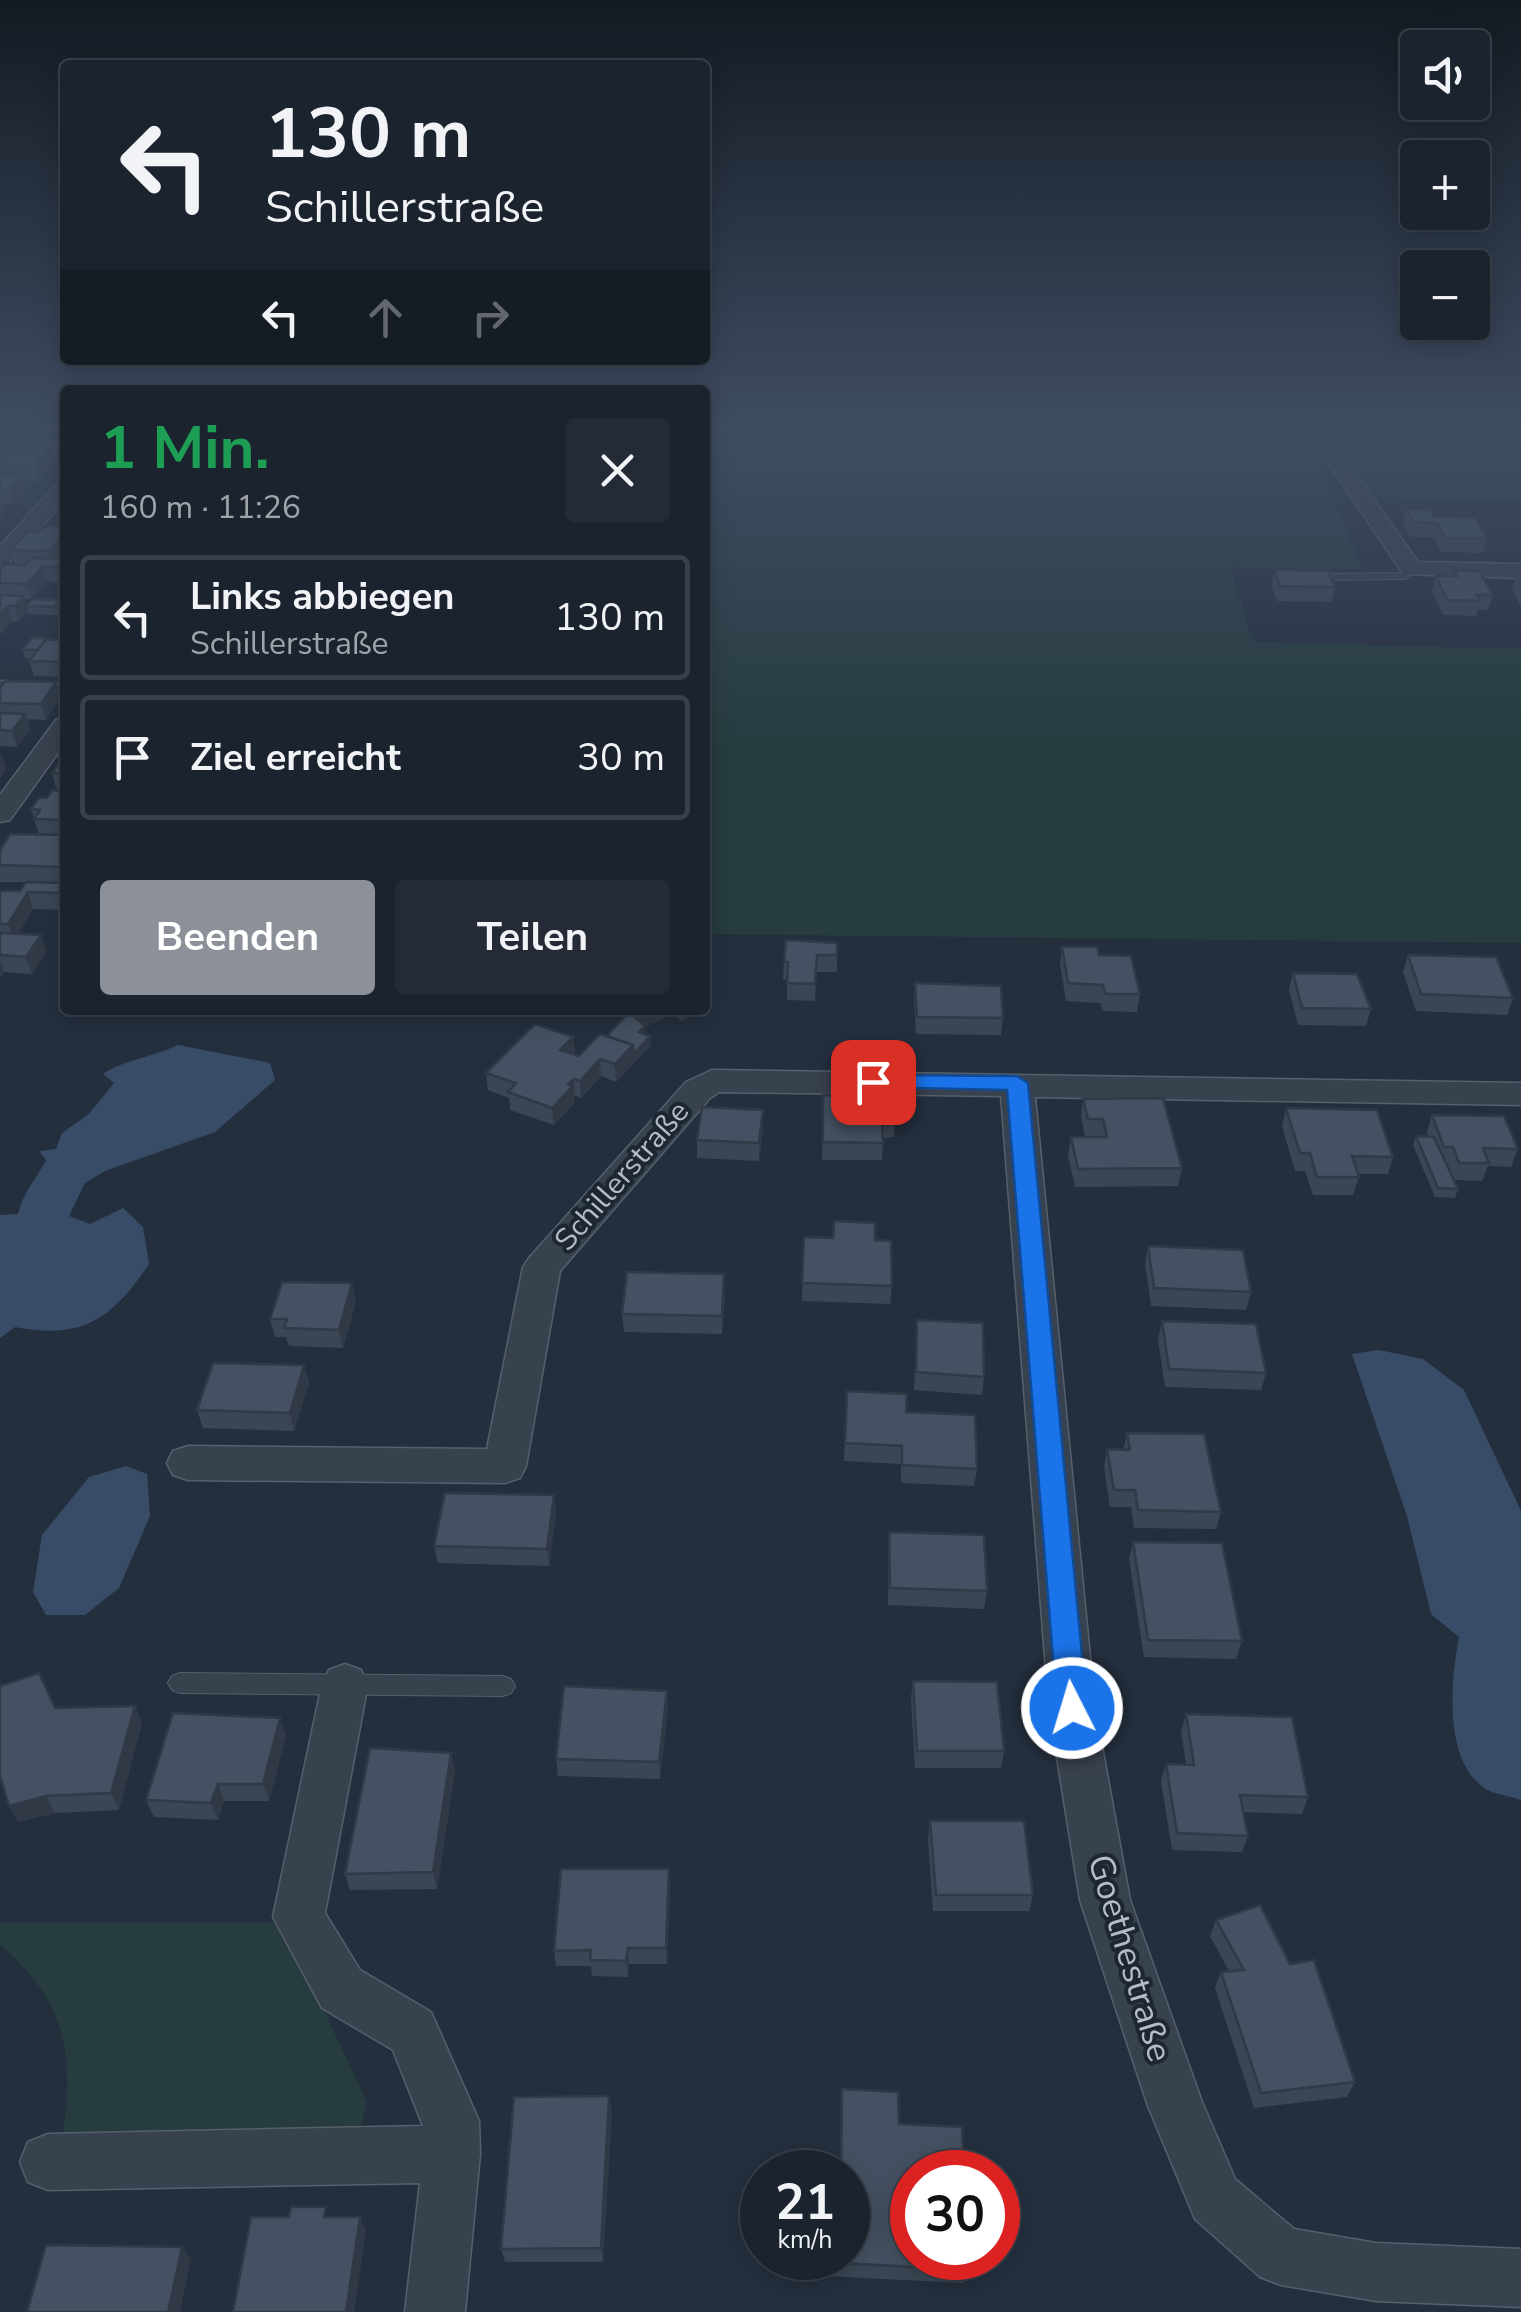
<!DOCTYPE html>
<html lang="de">
<head>
<meta charset="utf-8">
<style>
	:root { --surface:#1b232e; --page:#242b36; --text:#f1f3f6; --muted:#a0a4aa; --line:#39404a; --accent:#8c9099 }
	body { margin:0; font-family:"Nunito Sans",sans-serif; background:var(--page); color:var(--text); height:100vh; display:flex; flex-direction:column; font-size:38px; white-space:nowrap }
	* { box-sizing:border-box; margin:0 }
	p { font-size:32px; color:var(--muted) }
	.icon { flex:none; width:55px; height:55px; fill:none; stroke:currentColor; stroke-width:2; stroke-linecap:round; stroke-linejoin:round }
	.map { position:relative; flex:1; overflow:hidden }
	.panel { position:absolute; left:60px; top:385px; width:650px; height:630px; display:flex; flex-direction:column; background:var(--surface); border-radius:10px; box-shadow:0 5px 25px #0003,0 0 0 2px var(--line) }
	.panel>* { flex:none }
	.guide { position:absolute; left:60px; top:60px; width:650px; height:305px; border-radius:10px; box-shadow:0 5px 25px #0003,0 0 0 2px var(--line); background:#1b232e; color:var(--text); overflow:hidden }
	.controls { position:absolute; left:1400px; top:30px; display:grid; gap:20px }
	.controls a { display:grid; place-items:center; width:90px; height:90px; border-radius:10px; background:var(--surface); box-shadow:0 5px 25px #0003,0 0 0 2px var(--line); font-size:50px }
	.speed { position:absolute; left:740px; top:2150px; display:flex; gap:20px; font-size:50px; font-weight:700; text-align:center }
	.speed>* { display:grid; place-content:center; width:130px; height:130px; border-radius:50%; background:var(--surface); box-shadow:0 5px 25px #0003,0 0 0 2px var(--line); line-height:1 }
	.speed small { font-size:25px; font-weight:400 }
	.speed .limit { border:15px solid #d22; background:#fff; color:#111 }
	.pin { position:absolute; display:grid; place-items:center; width:85px; height:85px; color:#fff; margin:-42px; border-radius:20px; box-shadow:0 5px 15px #0006 }
	.me { position:absolute; width:110px; margin:-55px; rotate:355deg; stroke-linejoin:round; filter:drop-shadow(0 0 8px #0008) }
	.turn { display:flex; align-items:center; gap:35px; height:210px; padding:0 40px; font-size:45px }
	.turn .icon { width:130px; height:130px; stroke-width:2.5 }
	.turn b { display:block; font-size:70px; line-height:85px }
	.lanes { display:flex; align-items:center; height:95px; padding:0 40px; background:#0003; justify-content:center; gap:50px; direction:ltr }
	.lanes .off { opacity:.35 }
	.round { display:grid; place-items:center; flex:none; width:105px; height:105px; border-radius:10px; background:var(--page) }
	.head { display:flex; align-items:center; justify-content:space-between; height:170px; padding:0 40px }
	h1 { font-size:60px; font-weight:700; line-height:75px; color:#1e9e55 }
	.cta { display:flex; gap:20px; margin-top:auto; padding:20px 40px }
	.cta a { flex:1; height:115px; border-radius:10px; background:var(--accent); color:#fff; font-size:40px; font-weight:700; line-height:115px; text-align:center }
	.cta a+a { background:var(--page); color:var(--text) }
	ul { padding:0; list-style:none }
	li { display:flex; align-items:center; gap:30px; height:125px; margin:0 20px 15px; padding:0 20px; border:5px solid var(--line); border-radius:10px }
	li div { flex:1 }
	li b { display:block; font-size:38px }
	li em { font-style:normal }
	.map>svg:first-child { display:block }
	.green { fill:#263c3f }
	.water { fill:#394c67 }
	.lines { fill:none; stroke-linecap:round; stroke-linejoin:round }
	.service-casing { stroke:#565f6c; stroke-width:2 }
	.minor-casing { stroke:#565f6c; stroke-width:3 }
	.service { fill:#38414e; fill-rule:evenodd }
	.minor { fill:#38414e; fill-rule:evenodd }
	.wall { fill:#3b4654 }
	.shaded-wall { fill:#303945 }
	.building { fill:#455162; stroke:#303945; stroke-width:2.5 }
	.route { fill:#1a73e8; stroke:#114b97; stroke-width:2.5 }
	.labels { text-anchor:middle; dominant-baseline:central; stroke-width:8; stroke-linejoin:round; paint-order:stroke }
	.street-label { font-size:30px; fill:#b4bcc9; stroke:#1d2633 }
	.near-street-label { font-size:35px; fill:#b4bcc9; stroke:#1d2633 }
</style>
</head>
<body>
<div class="map">
<svg width="1521" height="2312" viewBox="0 0 1521 2312">
	<rect width="100%" height="100%" fill="#242f3e"/>
	<!-- green -->
	<g class="green">
		<polygon points="705,430 1253,430 1316,457 1363,570 1230,567 1253,642 1521,649 1521,943 705,934"/>
		<polygon points="1288,430 1521,430 1521,501 1371,498 1342,457"/>
		<path d="M 0,1922 L 283,1923 L 367,2102 L 357,2141 L 62,2142 C 74,2055 69,2005 0,1944 Z"/>
	</g>
	<!-- water -->
	<g class="water">
		<path d="M 178,1045 L 270,1063 L 275,1080 L 215,1132 L 105,1171 L 85,1183 L 69,1216 L 90,1224 L 123,1208 L 143,1227 L 149,1264 C 112,1319 83,1340 15,1327 L 0,1338 L 0,1215 L 18,1214 C 23,1192 36,1180 46,1160 L 39,1151 L 56,1149 L 62,1133 L 89,1114 L 114,1083 L 103,1074 C 121,1061 156,1056 178,1045 Z"/>
		<path d="M 1379,1350 L 1423,1359 L 1464,1390 L 1521,1511 L 1521,1800 C 1510,1796 1492,1794 1483,1787 C 1443,1758 1451,1679 1459,1637 L 1431,1614 L 1407,1516 L 1352,1354 Z"/>
		<polygon points="126,1466 147,1474 150,1516 119,1588 85,1615 46,1615 33,1592 42,1535 89,1477"/>
	</g>
	<g class="lines">
		<!-- service casing -->
		<g class="service-casing">
			<g id="service">
				<polygon points="1411,566 1417,569 1405,579 1321,580 1315,577 1321,574 1402,573"/>
				<polygon points="180,1673 503,1676 511,1679 515,1686 511,1693 503,1696 180,1693 172,1690 168,1683 172,1676"/>
			</g>
		</g>
		<!-- minor casing -->
		<g class="minor-casing">
			<g id="minor">
				<polygon points="1265,430 1291,430 1342,454 1418,562 1521,564 1521,578 1403,574 1328,462"/>
				<polygon points="0,441 65,444 65,456 0,453"/>
				<polygon points="65,481 65,500 8,564 0,566 0,546 58,483"/>
				<polygon points="0,681 65,684 65,700 0,697"/>
				<polygon points="65,717 65,743 10,820 0,822 0,795 56,720"/>
				<polygon points="712,1070 1521,1083 1521,1105 1035,1097 1095,1708 1130,1900 1202,2102 1235,2179 1294,2229 1376,2243 1521,2249 1521,2307 1376,2301 1281,2285 1260,2277 1195,2219 1148,2106 1080,1900 1049,1708 1001,1096 719,1092 710,1098 560,1271 526,1466 520,1478 505,1483 188,1480 173,1475 167,1463 173,1451 188,1446 487,1449 523,1267 529,1258 686,1082"/>
				<polygon points="345,1664 361,1670 368,1684 325,1913 360,1970 431,2012 479,2121 480,2154 465,2312 405,2312 420,2183 48,2190 28,2182 20,2162 28,2142 48,2134 423,2126 393,2050 322,2008 273,1917 322,1684 329,1670"/>
			</g>
		</g>
		<!-- service -->
		<use href="#service" class="service"/>
		<!-- minor -->
		<use href="#minor" class="minor"/>
	</g>
	<!-- wall -->
	<g class="wall">
		<polygon points="0,430 34,430 24,440 0,439"/>
		<polygon points="50,450 53,464 39,481 26,481 28,488 14,504 3,504 5,514 0,520 0,464"/>
		<polygon points="1406,509 1434,517 1487,538 1483,553 1442,552 1433,537 1410,537 1403,523"/>
		<polygon points="28,531 65,553 59,559 65,569 65,575 59,582 46,581 31,599 24,599 26,606 60,603 65,601 65,616 58,616 57,613 56,615 28,614 28,611 19,621 12,621 0,634 0,570 15,564 11,550"/>
		<polygon points="1274,570 1335,587 1331,602 1277,601 1271,585"/>
		<polygon points="1454,570 1493,595 1488,610 1477,610 1476,616 1443,615 1432,591 1436,576 1452,576"/>
		<polygon points="1516,576 1521,576 1521,606 1512,590"/>
		<polygon points="47,640 65,640 65,677 34,676 29,661 31,658 25,658 22,650"/>
		<polygon points="56,682 60,697 46,720 27,719 30,730 17,747 0,746 0,703"/>
		<polygon points="65,754 65,789 56,789 52,773"/>
		<polygon points="65,791 65,910 33,909 18,934 41,935 46,952 32,974 4,972 0,978 0,891 20,891 25,882 0,882 0,850 39,834 31,809 47,798"/>
		<polygon points="837,943 837,972 816,972 815,1001 787,1000 787,980 783,979 784,962"/>
		<polygon points="1062,947 1099,955 1140,994 1137,1012 1103,1011 1100,1003 1066,1001 1060,964"/>
		<polygon points="1408,955 1513,998 1507,1015 1416,1011 1403,972"/>
		<polygon points="1293,973 1371,1009 1366,1026 1298,1025 1289,990"/>
		<polygon points="915,983 1003,1018 1001,1035 916,1034 914,1000"/>
		<polygon points="711,990 711,1007 682,1021 674,1014 645,1027 645,1035 651,1045 616,1082 601,1076 581,1098 575,1096 574,1098 574,1103 554,1125 510,1110 509,1098 488,1090 486,1073 573,1037 575,1054 579,1056 607,1036 625,1017 620,1013 620,1010 705,1010"/>
		<polygon points="823,1095 895,1120 894,1137 883,1138 882,1160 822,1160"/>
		<polygon points="1083,1099 1182,1168 1178,1186 1075,1187 1068,1155 1071,1137 1085,1137 1081,1116"/>
		<polygon points="1286,1108 1393,1157 1388,1174 1358,1174 1359,1177 1353,1195 1313,1195 1305,1171 1295,1171 1282,1126"/>
		<polygon points="763,1110 763,1127 759,1161 697,1158 697,1140"/>
		<polygon points="1432,1115 1518,1149 1511,1167 1488,1166 1482,1181 1454,1180 1458,1189 1455,1198 1435,1197 1413,1145 1416,1136 1428,1136 1427,1132"/>
		<polygon points="804,1237 875,1240 892,1286 890,1304 802,1301"/>
		<polygon points="1148,1246 1251,1292 1246,1310 1151,1306 1145,1264"/>
		<polygon points="725,1292 722,1334 624,1332 622,1314"/>
		<polygon points="356,1301 343,1348 289,1346 286,1337 275,1337 270,1319"/>
		<polygon points="917,1320 984,1377 982,1395 914,1390"/>
		<polygon points="1162,1321 1266,1373 1261,1390 1165,1387 1158,1339"/>
		<polygon points="304,1365 309,1383 294,1431 203,1428 197,1410"/>
		<polygon points="847,1391 977,1469 974,1486 901,1483 901,1464 844,1461"/>
		<polygon points="1127,1433 1221,1512 1216,1529 1134,1528 1131,1507 1110,1507 1104,1467 1107,1449 1123,1450"/>
		<polygon points="554,1495 556,1513 549,1566 438,1563 434,1546"/>
		<polygon points="889,1532 987,1591 984,1609 888,1605"/>
		<polygon points="1133,1542 1242,1641 1236,1659 1144,1657 1129,1559"/>
		<polygon points="913,1681 1004,1751 1001,1768 915,1768 911,1698"/>
		<polygon points="135,1706 142,1723 119,1810 55,1813 18,1822 9,1806 55,1708"/>
		<polygon points="668,1708 660,1779 558,1776 556,1759"/>
		<polygon points="1186,1714 1308,1797 1302,1814 1243,1812 1248,1836 1242,1852 1172,1850 1161,1781 1166,1764 1186,1764 1181,1731"/>
		<polygon points="286,1735 269,1801 224,1801 218,1820 154,1817 146,1800"/>
		<polygon points="455,1770 437,1889 350,1890 345,1874"/>
		<polygon points="930,1821 1033,1895 1029,1911 933,1911 928,1838"/>
		<polygon points="669,1869 670,1885 667,1964 629,1964 628,1977 592,1976 591,1966 556,1966 554,1951"/>
		<polygon points="1216,1920 1290,1964 1355,2082 1347,2097 1254,2108 1215,1988 1221,1972 1229,1971 1210,1936"/>
		<polygon points="842,2089 899,2124 966,2270 963,2283 824,2276 824,2258 848,2258 848,2172 840,2172"/>
		<polygon points="609,2096 612,2111 603,2262 505,2262 501,2249"/>
	</g>
	<!-- shaded-wall -->
	<g class="shaded-wall">
		<polygon points="21,430 34,430 24,440"/>
		<polygon points="50,450 53,464 39,481 35,467"/>
		<polygon points="24,474 28,488 14,504 10,490"/>
		<polygon points="1,500 5,514 0,520 0,502"/>
		<polygon points="65,535 65,553 52,566 49,551"/>
		<polygon points="62,559 65,575 59,582 55,567"/>
		<polygon points="42,567 46,581 31,599 27,584"/>
		<polygon points="23,596 28,611 19,621 15,606"/>
		<polygon points="8,606 12,621 1,634 0,615"/>
		<polygon points="56,682 60,697 46,720 41,704"/>
		<polygon points="25,714 30,730 17,747 12,731"/>
		<polygon points="2,753 7,769 0,779 0,755"/>
		<polygon points="28,892 33,909 14,941 8,924"/>
		<polygon points="41,935 46,952 32,974 26,957"/>
		<polygon points="0,961 4,972 0,978"/>
		<polygon points="711,990 711,1007 682,1021 681,1010 705,1010 705,993"/>
		<polygon points="644,1010 673,1010 674,1014 645,1027 645,1035 639,1041 639,1012"/>
		<polygon points="650,1036 651,1045 616,1082 615,1064 633,1045"/>
		<polygon points="573,1037 575,1054 560,1050"/>
		<polygon points="600,1059 601,1076 581,1098 580,1081"/>
		<polygon points="574,1079 574,1103 554,1125 552,1108"/>
		<polygon points="763,1110 763,1127 759,1161 759,1143"/>
		<polygon points="724,1274 725,1292 722,1334 722,1316"/>
		<polygon points="352,1283 356,1301 343,1348 339,1330"/>
		<polygon points="304,1365 309,1383 294,1431 290,1413"/>
		<polygon points="554,1495 556,1513 549,1566 547,1549"/>
		<polygon points="667,1691 668,1708 660,1779 659,1762"/>
		<polygon points="135,1706 142,1723 119,1810 111,1793"/>
		<polygon points="280,1718 286,1735 269,1801 263,1784"/>
		<polygon points="451,1753 455,1770 437,1889 433,1872"/>
		<polygon points="218,1784 224,1801 218,1820 211,1803"/>
		<polygon points="46,1796 55,1813 18,1822 9,1806"/>
		<polygon points="669,1869 670,1885 667,1964 666,1948"/>
		<polygon points="628,1948 629,1964 628,1977 626,1961"/>
		<polygon points="609,2096 612,2111 603,2262 601,2248"/>
		<polygon points="360,2217 366,2231 354,2312 346,2312"/>
		<polygon points="182,2247 191,2260 180,2312 168,2312"/>
	</g>
	<!-- building -->
	<g class="building">
		<polygon points="15,450 50,450 35,467 0,467 0,464 2,464"/>
		<polygon points="0,474 24,474 10,490 0,490"/>
		<polygon points="1406,509 1430,510 1434,517 1475,518 1487,538 1446,538 1437,523 1414,522"/>
		<polygon points="44,526 65,527 65,535 49,551 11,550 28,531 39,532"/>
		<polygon points="32,558 62,559 55,567 42,567 27,584 0,583 0,570 5,564 25,565"/>
		<polygon points="1274,570 1328,571 1335,587 1280,586"/>
		<polygon points="1454,570 1479,571 1493,595 1477,595 1480,601 1447,600 1436,576 1457,576"/>
		<polygon points="0,595 23,596 15,606 8,606 0,615"/>
		<polygon points="32,599 59,600 54,607 26,606"/>
		<polygon points="62,601 65,601 65,609 56,609"/>
		<polygon points="32,638 47,638 37,650 22,650"/>
		<polygon points="46,640 65,640 65,662 29,661"/>
		<polygon points="5,681 56,682 41,704 0,703 0,688"/>
		<polygon points="0,713 25,714 12,731 0,730"/>
		<polygon points="65,754 65,773 52,773"/>
		<polygon points="52,790 65,791 65,820 34,819 40,810 31,809 39,798 47,798"/>
		<polygon points="10,834 65,835 64,867 0,865 0,850"/>
		<polygon points="26,882 65,883 65,890 63,893 28,892 8,924 0,924 0,891 20,891"/>
		<polygon points="0,933 41,935 26,957 0,955"/>
		<polygon points="786,940 837,943 837,955 817,955 815,984 787,983 788,962 784,962"/>
		<polygon points="1062,947 1097,947 1099,955 1131,956 1140,994 1105,994 1103,985 1068,983"/>
		<polygon points="1408,955 1496,957 1513,998 1421,994"/>
		<polygon points="1293,973 1357,974 1371,1009 1302,1008"/>
		<polygon points="915,983 1001,986 1003,1018 917,1017"/>
		<polygon points="629,1012 645,1026 639,1032 650,1036 634,1054 633,1045 607,1036"/>
		<polygon points="535,1024 573,1037 560,1050 579,1056 600,1034 633,1045 615,1064 600,1059 580,1081 574,1079 568,1084 573,1086 552,1108 508,1092 516,1083 486,1073"/>
		<polygon points="823,1095 894,1096 895,1120 882,1120 883,1143 823,1142"/>
		<polygon points="1163,1098 1182,1168 1078,1169 1071,1137 1107,1137 1103,1119 1088,1119 1083,1099"/>
		<polygon points="702,1107 763,1110 759,1143 697,1140"/>
		<polygon points="1286,1108 1377,1110 1393,1157 1352,1156 1359,1177 1317,1177 1310,1153 1300,1153"/>
		<polygon points="1432,1115 1504,1116 1518,1149 1483,1148 1489,1163 1459,1163 1453,1147 1444,1147"/>
		<polygon points="1416,1136 1434,1137 1458,1189 1438,1188"/>
		<polygon points="834,1221 875,1223 875,1240 891,1241 892,1286 802,1283 804,1237 833,1238"/>
		<polygon points="1148,1246 1243,1250 1251,1292 1154,1288"/>
		<polygon points="627,1272 724,1274 722,1316 622,1314"/>
		<polygon points="282,1282 352,1283 339,1330 284,1328 287,1319 270,1319"/>
		<polygon points="917,1320 983,1323 984,1377 916,1372"/>
		<polygon points="1162,1321 1256,1324 1266,1373 1169,1369"/>
		<polygon points="213,1363 304,1365 290,1413 197,1410"/>
		<polygon points="847,1391 907,1394 906,1412 975,1415 977,1469 902,1465 902,1446 845,1443"/>
		<polygon points="1127,1433 1204,1434 1221,1512 1138,1510 1135,1490 1114,1490 1107,1449 1130,1450"/>
		<polygon points="445,1493 554,1495 547,1549 434,1546"/>
		<polygon points="889,1532 984,1535 987,1591 890,1588"/>
		<polygon points="1133,1542 1222,1543 1242,1641 1148,1640"/>
		<polygon points="39,1673 55,1708 135,1706 111,1793 46,1796 9,1806 0,1776 0,1686"/>
		<polygon points="913,1681 997,1682 1004,1751 917,1751"/>
		<polygon points="564,1686 667,1691 659,1762 556,1759"/>
		<polygon points="173,1713 280,1718 263,1784 218,1784 211,1803 146,1800"/>
		<polygon points="1186,1714 1292,1717 1308,1797 1240,1795 1248,1836 1177,1833 1166,1764 1194,1765"/>
		<polygon points="370,1748 451,1753 433,1872 345,1874"/>
		<polygon points="930,1821 1024,1821 1033,1895 936,1895"/>
		<polygon points="561,1869 669,1869 666,1948 628,1948 626,1961 590,1960 591,1950 554,1951"/>
		<polygon points="1260,1905 1290,1964 1314,1960 1355,2082 1261,2093 1221,1972 1244,1970 1216,1920"/>
		<polygon points="842,2089 898,2092 899,2124 962,2127 964,2172 912,2172 912,2258 966,2258 966,2270 825,2262 825,2258 848,2258 848,2172 841,2172"/>
		<polygon points="609,2096 601,2248 501,2249 514,2097"/>
		<polygon points="291,2207 326,2207 324,2217 360,2217 346,2312 233,2312 251,2217 289,2217"/>
		<polygon points="46,2245 182,2247 168,2312 27,2312"/>
	</g>
	<!-- sky -->
	<linearGradient id="sky" x2="0" y2="1"><stop stop-color="#141a22"/><stop offset="0.57" stop-color="#3f4d63"/><stop offset="1" stop-color="#3f4d63" stop-opacity="0"/></linearGradient>
	<rect width="1521" height="754" fill="url(#sky)"/>
	<!-- route -->
	<polygon class="route" points="873,1075 1017,1076 1028,1083 1087,1708 1083,1718 1072,1722 1061,1718 1057,1708 1007,1090 866,1087 862,1082 866,1077"/>
	<g class="labels">
		<!-- street labels -->
		<g class="street-label">
			<text transform="translate(622 1176) rotate(-49)">Schillerstraße</text>
		</g>
		<!-- near-street labels -->
		<g class="near-street-label">
			<text transform="translate(1130 1958) rotate(73)">Goethestraße</text>
		</g>
	</g>
</svg>
<div class="controls">
<a><svg class="icon" aria-label="sound" viewBox="0 0 24 24"><path d="M4 9h4l5-4v14l-5-4H4zM17 9q2 3 0 6"/></svg></a>
<a>+</a>
<a>−</a>
</div>
<div class="speed"><div>21<small>km/h</small></div><div class="limit">30</div></div>
<div class="pin" style="left:873px;top:1082px;background:#d93025"><svg class="icon" aria-label="arrive" viewBox="0 0 24 24"><path d="M6 21V4h12l-3 4 3 4H6"/></svg></div>
<svg class="me" style="left:1072px;top:1708px" viewBox="-20 -20 40 40"><circle r="17" fill="#1a73e8" stroke="#fff" stroke-width="3"/><path d="M0-11L8 9 0 5-8 9z" fill="#fff"/></svg>
<div class="guide">
<div class="turn"><svg class="icon" aria-label="left" viewBox="0 0 24 24"><path d="M17 20v-9H6M10 6l-5 5 5 5"/></svg><div><b>130 m</b>Schillerstraße</div></div>
<div class="lanes"><svg class="icon" aria-label="left" viewBox="0 0 24 24"><path d="M17 20v-9H6M10 6l-5 5 5 5"/></svg><svg class="icon off" aria-label="ahead" viewBox="0 0 24 24"><path d="M12 20V5M6 11l6-6 6 6"/></svg><svg class="icon off" aria-label="right" viewBox="0 0 24 24"><path d="M7 20v-9h11M14 6l5 5-5 5"/></svg></div>
</div>
<section class="panel">
<div class="head"><div><h1>1 Min.</h1><p>160 m · 11:26</p></div><a class="round"><svg class="icon" aria-label="close" viewBox="0 0 24 24"><path d="M6 6l12 12M18 6L6 18"/></svg></a></div>
<ul>
<li><svg class="icon" aria-label="left" viewBox="0 0 24 24"><path d="M17 20v-9H6M10 6l-5 5 5 5"/></svg><div><b>Links abbiegen</b><p>Schillerstraße</p></div><em>130 m</em></li>
<li><svg class="icon" aria-label="arrive" viewBox="0 0 24 24"><path d="M6 21V4h12l-3 4 3 4H6"/></svg><div><b>Ziel erreicht</b></div><em>30 m</em></li>
</ul>
<div class="cta"><a>Beenden</a><a>Teilen</a></div>
</section>
</div>
</body>
</html>
